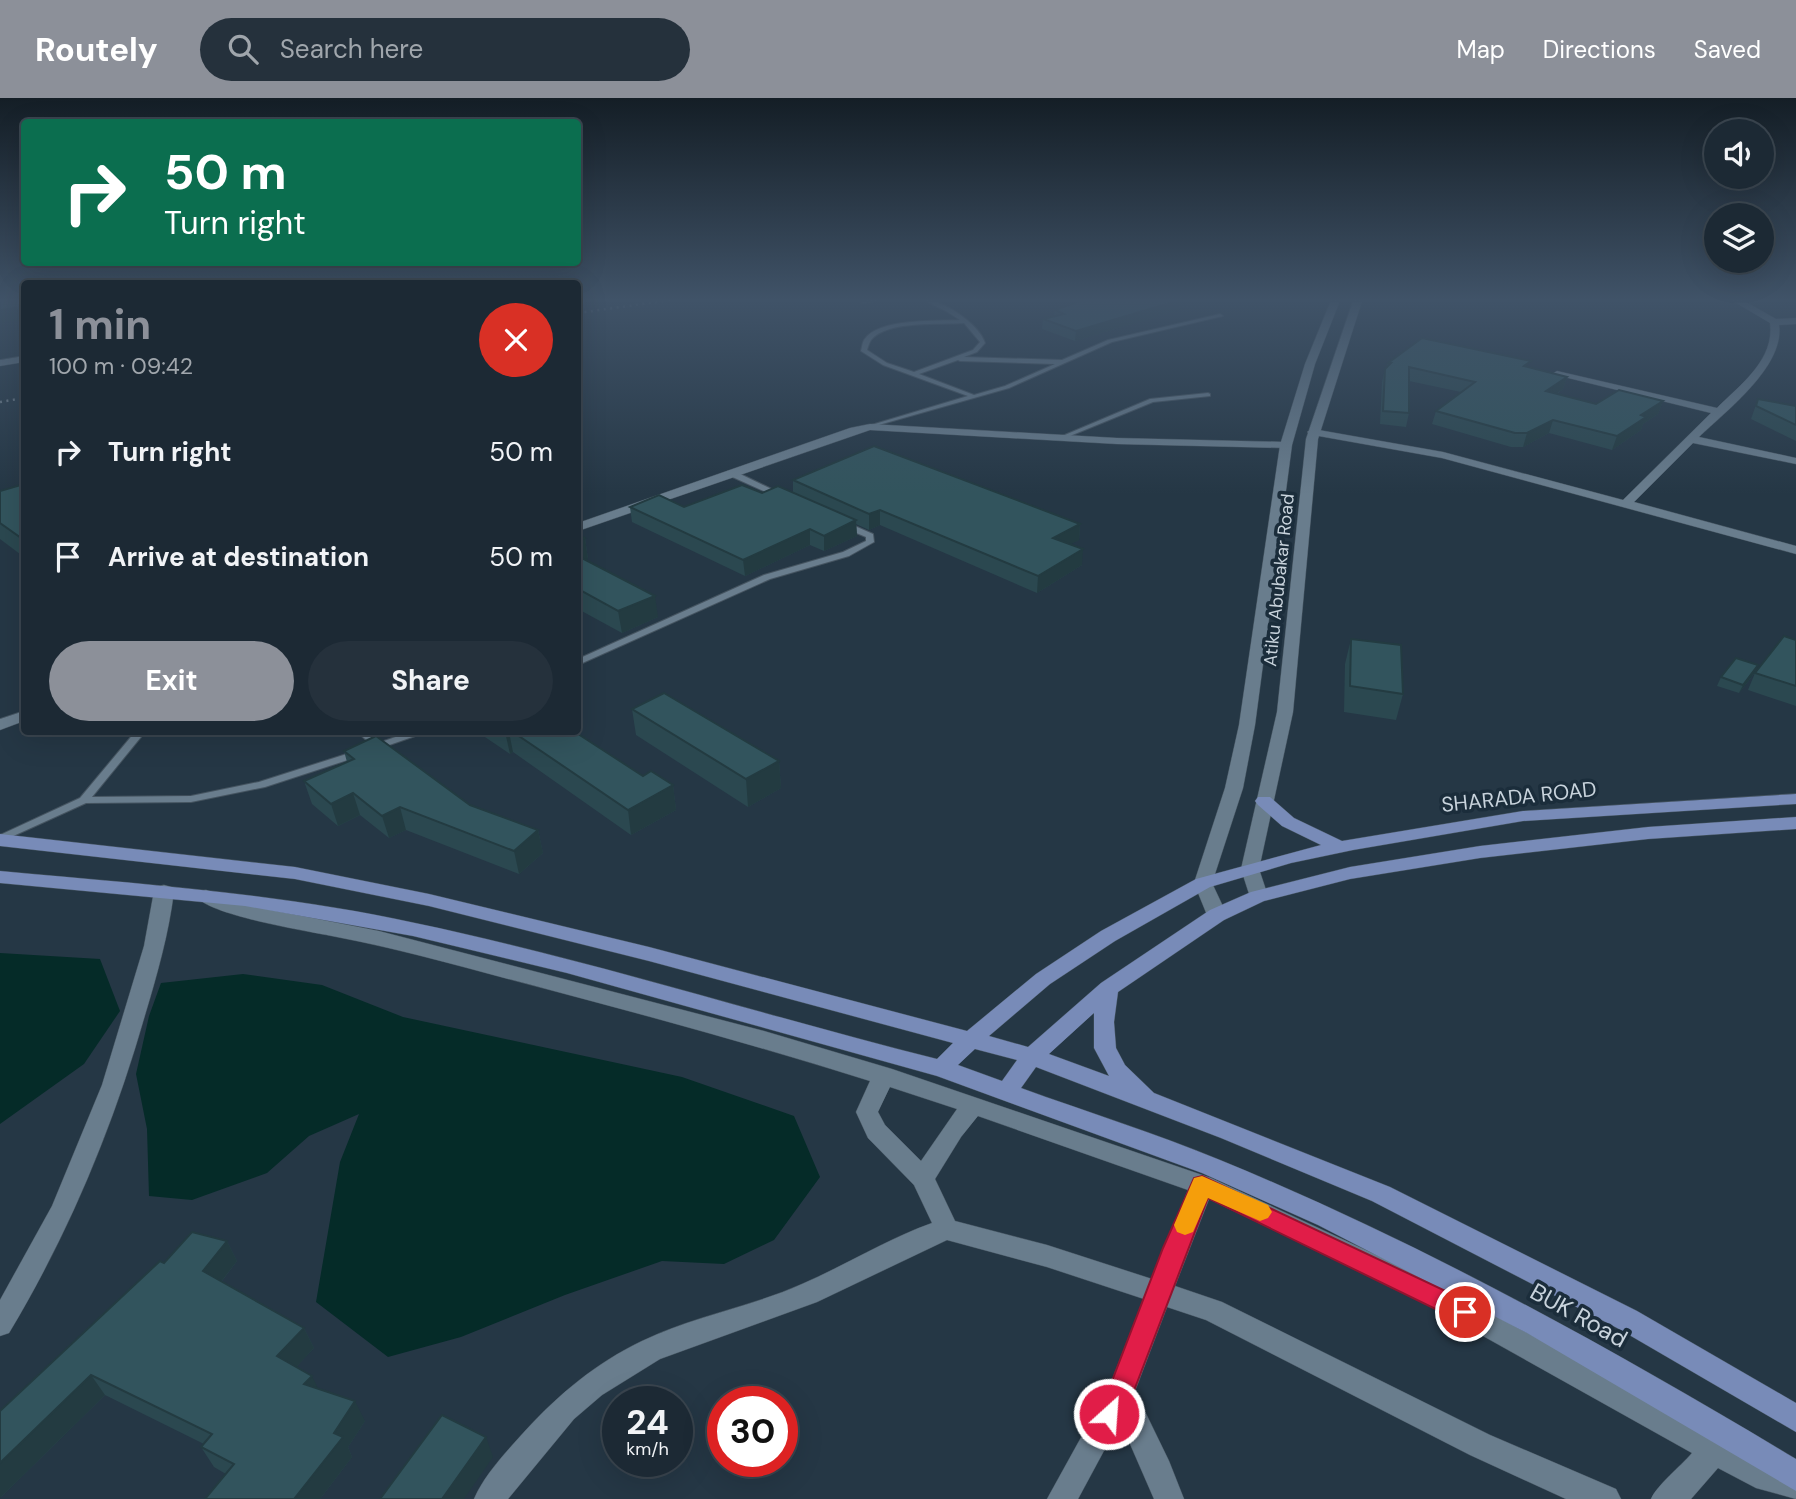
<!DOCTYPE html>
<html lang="en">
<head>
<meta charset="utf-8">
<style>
	:root { --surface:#1c2934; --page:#25313c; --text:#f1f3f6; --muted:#a0a6ac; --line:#3a454f; --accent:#8c9099 }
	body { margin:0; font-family:"DM Sans",sans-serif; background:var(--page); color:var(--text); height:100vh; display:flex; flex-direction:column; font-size:26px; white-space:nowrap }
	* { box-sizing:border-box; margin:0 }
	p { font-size:23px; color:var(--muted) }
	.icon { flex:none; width:38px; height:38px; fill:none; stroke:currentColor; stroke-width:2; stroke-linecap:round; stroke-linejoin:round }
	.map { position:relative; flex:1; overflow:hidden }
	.panel { position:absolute; left:21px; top:182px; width:560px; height:455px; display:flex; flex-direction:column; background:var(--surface); border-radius:7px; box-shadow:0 7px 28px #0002,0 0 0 2px var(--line) }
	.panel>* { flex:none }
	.banner { position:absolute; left:21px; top:21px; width:560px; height:147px; border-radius:7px; box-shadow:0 7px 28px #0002,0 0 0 2px var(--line); background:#0b6e4f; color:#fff; overflow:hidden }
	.buttons { position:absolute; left:1704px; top:21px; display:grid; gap:14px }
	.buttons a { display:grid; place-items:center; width:70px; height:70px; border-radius:50%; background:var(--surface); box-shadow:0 7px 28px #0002,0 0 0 2px var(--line); font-size:35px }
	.speed { position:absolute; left:602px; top:1288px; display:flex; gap:14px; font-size:35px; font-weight:700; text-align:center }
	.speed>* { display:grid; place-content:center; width:91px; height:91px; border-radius:50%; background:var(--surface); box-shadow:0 7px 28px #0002,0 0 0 2px var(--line); line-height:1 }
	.speed small { font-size:18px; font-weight:400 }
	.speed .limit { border:10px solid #d22; background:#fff; color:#111 }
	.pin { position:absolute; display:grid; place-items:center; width:60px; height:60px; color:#fff; margin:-30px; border:4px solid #fff; border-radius:50%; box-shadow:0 2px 7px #0007 }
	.me { position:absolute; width:77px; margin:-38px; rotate:26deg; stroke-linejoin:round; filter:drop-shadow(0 0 5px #0008) }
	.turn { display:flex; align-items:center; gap:24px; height:147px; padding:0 28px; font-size:32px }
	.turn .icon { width:91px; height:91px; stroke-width:2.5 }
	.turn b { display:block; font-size:49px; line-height:60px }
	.round { display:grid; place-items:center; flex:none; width:74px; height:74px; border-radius:37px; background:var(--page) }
	.summary { display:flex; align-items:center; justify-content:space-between; height:119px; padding:0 28px }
	h1 { font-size:42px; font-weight:700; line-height:52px; color:var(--accent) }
	.primary-button { display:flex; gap:14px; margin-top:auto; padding:14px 28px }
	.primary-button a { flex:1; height:80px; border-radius:42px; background:var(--accent); color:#fff; font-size:28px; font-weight:700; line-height:80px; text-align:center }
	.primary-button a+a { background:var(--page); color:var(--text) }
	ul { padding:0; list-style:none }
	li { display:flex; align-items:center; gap:21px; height:105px; padding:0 28px }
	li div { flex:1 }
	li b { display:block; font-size:26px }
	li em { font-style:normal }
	header { display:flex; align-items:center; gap:42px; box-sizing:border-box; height:98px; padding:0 35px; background:var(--accent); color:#fff }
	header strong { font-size:33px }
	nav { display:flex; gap:38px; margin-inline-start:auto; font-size:24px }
	.search { width:490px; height:63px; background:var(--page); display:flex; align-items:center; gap:18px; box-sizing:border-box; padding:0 24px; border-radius:38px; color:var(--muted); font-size:26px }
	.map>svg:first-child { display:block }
	.water { fill:#052b28 }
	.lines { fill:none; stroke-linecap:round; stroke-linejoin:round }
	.service-casing { stroke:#455460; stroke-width:2 }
	.minor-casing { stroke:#455460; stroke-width:1 }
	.tertiary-casing { stroke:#455460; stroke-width:1 }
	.primary-casing { stroke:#455460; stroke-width:1 }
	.service { fill:#697d8d; fill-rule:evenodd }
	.minor { fill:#697d8d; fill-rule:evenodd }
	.tertiary { fill:#697d8d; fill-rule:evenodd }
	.primary { fill:#788bb8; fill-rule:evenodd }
	.rail { stroke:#74828e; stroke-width:2.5; stroke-dasharray:2 4.5; stroke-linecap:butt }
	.wall { fill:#2b4850 }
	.shaded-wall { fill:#233b41 }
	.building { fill:#32545d; stroke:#233b41; stroke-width:2 }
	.route { fill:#e11d48; stroke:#92132f; stroke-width:2 }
	.slow { fill:#f59e0b }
	.labels { text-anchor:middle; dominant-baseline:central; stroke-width:7; stroke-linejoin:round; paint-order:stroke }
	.far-street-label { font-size:18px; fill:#c8d3dc; stroke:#1b2d3b }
	.street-label { font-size:21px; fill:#c8d3dc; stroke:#1b2d3b }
	.near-street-label { font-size:24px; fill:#c8d3dc; stroke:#1b2d3b }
</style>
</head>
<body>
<header>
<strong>Routely</strong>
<div class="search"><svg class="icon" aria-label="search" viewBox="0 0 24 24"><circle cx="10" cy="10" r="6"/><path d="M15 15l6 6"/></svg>Search here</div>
<nav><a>Map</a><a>Directions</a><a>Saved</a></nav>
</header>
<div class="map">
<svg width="1796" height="1401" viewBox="0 0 1796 1401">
	<rect width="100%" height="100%" fill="#253745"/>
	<!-- water -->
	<g class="water">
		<polygon points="0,855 100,861 120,913 84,966 0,1026"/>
		<polygon points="243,876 322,887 403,919 682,979 794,1018 820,1079 774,1142 724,1166 662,1163 565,1197 461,1239 388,1259 316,1204 340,1064 359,1016 309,1038 267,1075 192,1102 149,1098 147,1031 136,976 149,918 161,885"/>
	</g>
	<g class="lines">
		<!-- service casing -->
		<g class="service-casing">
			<g id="service">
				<polygon points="875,200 899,200 863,205 860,203"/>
				<path d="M 919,200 C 940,200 979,225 985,245 L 977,254 L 964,259 L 1062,262 L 1108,242 L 1220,216 L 1223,218 L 1112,244 L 1009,290 L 868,330 L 868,328 L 968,298 L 883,267 L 861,253 C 862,249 862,246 864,242 C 878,220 937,223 960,222 L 946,213 ZM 964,225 L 980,244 L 973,252 L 914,274 L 887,265 L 867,252 C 868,249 869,245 871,242 C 887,222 941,227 964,225 ZM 958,262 L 960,263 L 1055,266 L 1005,288 L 974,297 L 919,276 Z"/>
				<polygon points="1208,295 1210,296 1210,298 1153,304 1065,340 1060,339 1150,301"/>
				<polygon points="728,373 734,373 784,397 777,399 728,377"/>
				<polygon points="842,425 848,425 873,436 874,444 849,458 770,481 578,567 578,561 764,477 843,454 866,443 866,439 842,429"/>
				<polygon points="135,634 145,634 92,699 191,698 259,684 359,652 364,655 363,657 265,689 191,704 86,705 0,744 0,737 80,700"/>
				<polygon points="357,634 368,634 381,644 410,634 423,634 421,636 375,652 371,651 370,649 372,647"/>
			</g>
		</g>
		<!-- minor casing -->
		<g class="minor-casing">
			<g id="minor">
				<path d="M 1728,200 L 1739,200 L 1776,221 L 1796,220 L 1796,226 L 1779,227 C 1785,268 1726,313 1699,339 L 1796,360 L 1796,366 L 1693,345 L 1634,404 L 1796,448 L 1796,456 L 1442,360 L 1313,337 L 1307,334 L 1313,331 L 1443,354 L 1623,402 L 1711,315 L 1552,276 L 1557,273 L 1717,310 C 1740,287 1775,262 1770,225 Z"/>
				<polygon points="24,258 24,264 0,268 0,262"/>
				<polygon points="870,326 1117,340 1286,344 1292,347 1286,350 1117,346 870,332 578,433 578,425 850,330"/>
				<polygon points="24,613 24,623 0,632 0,621"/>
				<path d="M 164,787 L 171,789 L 174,793 C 169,835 157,877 145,917 C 113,1029 69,1135 9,1235 L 0,1238 L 0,1202 L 52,1108 L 102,987 L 144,848 L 154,793 L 157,789 Z"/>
				<path d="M 206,792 L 266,811 L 379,833 L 764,933 L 892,971 L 1211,1080 L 1426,1180 L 1762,1362 L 1796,1373 L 1796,1401 L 1756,1390 L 1718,1370 L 1691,1401 L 1651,1401 C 1657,1387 1680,1369 1692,1355 L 1408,1196 L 1209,1101 L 1175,1188 L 1222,1204 L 1490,1337 L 1616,1391 L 1621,1401 L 1566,1401 L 1470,1357 L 1206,1222 L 1167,1209 L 1135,1293 L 1169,1363 L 1184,1401 L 1154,1401 L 1120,1323 L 1078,1401 L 1047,1401 L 1110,1287 L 1144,1201 L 1047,1169 L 947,1142 L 817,1204 L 660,1261 L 602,1297 L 574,1321 L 508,1401 L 474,1401 C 484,1377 507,1353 525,1333 C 559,1296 596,1265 642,1243 C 693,1218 751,1209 802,1186 C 846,1167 887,1141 932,1125 L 914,1087 L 868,1040 L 856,1014 L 870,983 C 765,950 660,921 554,893 C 480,874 407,852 332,838 C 307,833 208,817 196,798 L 199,794 ZM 890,989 L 957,1011 L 921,1063 L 885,1027 L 878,1014 ZM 978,1018 L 1188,1092 L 1152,1181 L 1047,1147 L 955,1123 L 935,1081 L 961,1039 Z"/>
			</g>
		</g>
		<!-- tertiary casing -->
		<g class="tertiary-casing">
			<g id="tertiary">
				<polygon points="1332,200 1341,200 1315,266 1292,347 1255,627 1243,690 1212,785 1227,817 1224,822 1210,822 1207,817 1194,785 1225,690 1239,627 1280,347 1305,266"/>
				<polygon points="1354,200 1363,200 1318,341 1293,614 1259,771 1268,798 1265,802 1251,802 1241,771 1277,614 1306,341"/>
			</g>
		</g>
		<!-- primary casing -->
		<g class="primary-casing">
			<path id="primary" d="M 1796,696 L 1796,706 L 1523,723 L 1353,752 L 1291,765 L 1210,789 L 1115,843 L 1050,886 L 989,938 L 1028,949 L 1101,885 L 1210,812 L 1251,794 L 1350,769 L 1480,748 L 1648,729 L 1796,719 L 1796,731 L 1648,741 L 1480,760 L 1350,781 L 1264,803 L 1224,822 L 1118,894 L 1114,924 L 1116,950 L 1125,967 L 1154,995 L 1390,1089 L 1637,1213 L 1796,1305 L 1796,1334 L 1619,1231 L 1372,1103 L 1221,1040 L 1036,969 L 1021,990 C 1087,1014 1155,1035 1220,1062 C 1420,1144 1611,1250 1796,1361 L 1796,1393 L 1527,1235 L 1318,1127 L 1202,1075 L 937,978 L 567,875 L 413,838 L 245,808 L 0,785 L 0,773 C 139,786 278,795 415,825 C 591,862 762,917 937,961 L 953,945 L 649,863 L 429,808 L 295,781 L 0,748 L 0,736 L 295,769 L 429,796 L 649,849 L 967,933 L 1036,876 L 1101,833 L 1196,781 L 1321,747 L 1282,728 L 1258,707 L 1255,703 L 1258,699 L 1270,699 L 1294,720 L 1342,743 L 1523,713 ZM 1094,915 L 1094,950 L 1109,978 L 1049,956 ZM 975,951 L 1017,962 L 1002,983 L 958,967 Z"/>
		</g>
		<!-- service -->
		<use href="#service" class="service"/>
		<!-- minor -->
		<use href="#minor" class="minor"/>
		<!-- tertiary -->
		<use href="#tertiary" class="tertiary"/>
		<!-- primary -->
		<use href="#primary" class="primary"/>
		<!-- rail -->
		<g class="rail">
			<polyline points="578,215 685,200"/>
			<polyline points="0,304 24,300"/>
		</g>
	</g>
	<!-- wall -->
	<g class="wall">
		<polygon points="1177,201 1180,202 1179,212 1075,243 1042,231 1043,221 1054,218 1055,212"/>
		<polygon points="1388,265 1529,270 1567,279 1563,291 1557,296 1596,306 1663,303 1658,316 1643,326 1641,332 1612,352 1549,335 1523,349 1511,349 1432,326 1436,313 1461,294 1409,283 1409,315 1406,329 1380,326 1382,284 1385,271 1387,269"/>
		<polygon points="1758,301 1796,308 1796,343 1751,321"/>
		<polygon points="793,382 1080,426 1079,442 1070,446 1082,467 1037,495 880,427 869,432 856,426 857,438 824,453 810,447 745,478 632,424 630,409 684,409 762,395 793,395"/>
		<polygon points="24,386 24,459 0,441 0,393"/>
		<polygon points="578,436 585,440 588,461 585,462 658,519 622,535 578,511"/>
		<polygon points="1351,541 1403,596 1396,622 1344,614 1345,566"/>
		<polygon points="1796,542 1796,608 1748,592 1755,575"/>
		<polygon points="1758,567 1754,576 1739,595 1717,588 1721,579"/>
		<polygon points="632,611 779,663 781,690 748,709 636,637"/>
		<polygon points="481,634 575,634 643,678 673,687 676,712 631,737 513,654 510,656 482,637"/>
		<polygon points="344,653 470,707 538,732 543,755 519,776 406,732 389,740 360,717 338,728 312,706 304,683 347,664"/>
		<polygon points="227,1143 237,1163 222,1183 304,1230 314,1250 296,1269 318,1291 365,1323 348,1349 352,1359 320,1401 205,1401 226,1376 214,1369 201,1349 204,1346 105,1297 0,1400 164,1165"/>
	</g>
	<!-- shaded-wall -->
	<g class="shaded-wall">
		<polygon points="1173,200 1177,200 1177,203 1180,202 1179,212 1075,243 1076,233"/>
		<polygon points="24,209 24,222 0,225 0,212"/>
		<polygon points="1567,279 1563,291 1542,306 1546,293"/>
		<polygon points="1663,303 1658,316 1643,326 1641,332 1612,352 1617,338 1641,317"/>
		<polygon points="1553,322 1549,335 1523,349 1527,335"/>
		<polygon points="880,412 880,427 869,432 869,416"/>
		<polygon points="856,422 857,438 824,453 824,438"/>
		<polygon points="1080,426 1079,442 1052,456 1053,440"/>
		<polygon points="810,431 810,447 745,478 743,462"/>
		<polygon points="585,440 588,461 578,465 578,443"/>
		<polygon points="1083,451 1082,467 1037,495 1038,478"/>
		<polygon points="655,498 658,519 622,535 618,513"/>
		<polygon points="1758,567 1754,576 1739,595 1743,587"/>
		<polygon points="505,634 509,634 513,654 510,656"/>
		<polygon points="779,663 781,690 748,709 746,681"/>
		<polygon points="673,687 676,712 631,737 628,712"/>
		<polygon points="353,695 360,717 338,728 331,706"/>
		<polygon points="400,709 406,732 389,740 382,718"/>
		<polygon points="538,732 543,755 519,776 514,753"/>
		<polygon points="227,1143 237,1163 214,1193 203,1173"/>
		<polygon points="304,1230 314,1250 287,1279 277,1258"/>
		<polygon points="91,1277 105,1297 0,1400 0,1365"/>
		<polygon points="312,1278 322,1299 304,1286"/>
		<polygon points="355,1303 365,1323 348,1349 352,1359 320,1401 294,1401 334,1335"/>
		<polygon points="486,1339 493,1359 464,1401 442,1401"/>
	</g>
	<!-- building -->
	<g class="building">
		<polygon points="0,200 24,200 24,209 0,212"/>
		<polygon points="1088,200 1175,200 1180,202 1076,233 1043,221 1064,216 1055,212"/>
		<polygon points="1422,240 1531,263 1524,268 1567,279 1546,293 1596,306 1619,292 1663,303 1641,317 1646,319 1617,338 1553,322 1527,335 1515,335 1436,313 1475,284 1409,269 1409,315 1383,313 1385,271 1391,265 1388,265"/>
		<polygon points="1758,301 1796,308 1796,327 1756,308"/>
		<polygon points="874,348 1080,426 1053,440 1083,451 1038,478 880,412 869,416 793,382"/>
		<polygon points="24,386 24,442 0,425 0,393"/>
		<polygon points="742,387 762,395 778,388 856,422 824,438 810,431 743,462 630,409 659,397 684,409"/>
		<polygon points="578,436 585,440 578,443"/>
		<polygon points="578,458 655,498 618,513 578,491"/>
		<polygon points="1784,538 1796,542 1796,588 1755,575"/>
		<polygon points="1351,541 1401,547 1403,596 1350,588"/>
		<polygon points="1736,560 1758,567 1743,587 1721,579"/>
		<polygon points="664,595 779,663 746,681 632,611"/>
		<polygon points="513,634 575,634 643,678 651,673 673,687 628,712"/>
		<polygon points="376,638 470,707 538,732 514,753 400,709 382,718 353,695 331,706 304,683 354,661 344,653"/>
		<polygon points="192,1134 227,1143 203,1173 304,1230 277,1258 312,1278 304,1286 355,1303 334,1335 343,1339 294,1401 205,1401 234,1366 201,1349 212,1336 91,1277 0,1365 0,1313 160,1163 164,1165"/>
		<polygon points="442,1317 486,1339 442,1401 380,1401"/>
	</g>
	<!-- sky -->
	<linearGradient id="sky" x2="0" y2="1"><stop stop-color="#141e26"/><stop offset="0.51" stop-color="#405368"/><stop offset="1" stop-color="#405368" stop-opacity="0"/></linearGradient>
	<rect width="1796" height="396" fill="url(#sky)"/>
	<!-- route -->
	<polygon class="route" points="1202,1078 1473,1206 1477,1214 1473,1221 1465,1225 1456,1221 1208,1100 1130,1303 1118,1324 1109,1328 1100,1324 1096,1316 1110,1288 1163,1150 1194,1080"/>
	<!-- slow -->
	<polygon class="slow" points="1202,1078 1268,1107 1272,1114 1268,1120 1260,1123 1208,1100 1193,1134 1185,1137 1177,1134 1174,1127 1191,1087 1194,1080"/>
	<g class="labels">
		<!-- far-street labels -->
		<g class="far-street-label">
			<text transform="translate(1279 482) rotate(-84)">Atiku Abubakar Road</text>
		</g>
		<!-- street labels -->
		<g class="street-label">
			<text transform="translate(1519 699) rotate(-6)">SHARADA ROAD</text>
		</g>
		<!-- near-street labels -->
		<g class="near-street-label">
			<text transform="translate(1579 1217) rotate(29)">BUK Road</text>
		</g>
	</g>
</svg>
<div class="buttons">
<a><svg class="icon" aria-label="sound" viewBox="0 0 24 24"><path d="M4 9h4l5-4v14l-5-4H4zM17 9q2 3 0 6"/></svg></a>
<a><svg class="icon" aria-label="layers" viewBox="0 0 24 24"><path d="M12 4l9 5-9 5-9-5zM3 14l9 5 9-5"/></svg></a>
</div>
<div class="speed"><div>24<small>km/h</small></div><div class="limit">30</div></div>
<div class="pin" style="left:1465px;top:1214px;background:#d93025"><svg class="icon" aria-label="arrive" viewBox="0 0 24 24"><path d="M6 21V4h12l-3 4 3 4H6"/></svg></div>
<svg class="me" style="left:1109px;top:1316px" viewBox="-20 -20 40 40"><circle r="17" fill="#e11d48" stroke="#fff" stroke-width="3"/><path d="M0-11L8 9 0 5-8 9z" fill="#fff"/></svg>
<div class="banner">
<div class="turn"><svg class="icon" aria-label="right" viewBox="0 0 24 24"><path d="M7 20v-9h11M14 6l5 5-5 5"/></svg><div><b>50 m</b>Turn right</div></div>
</div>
<section class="panel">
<div class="summary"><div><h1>1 min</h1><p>100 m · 09:42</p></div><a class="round" style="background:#d93025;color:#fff"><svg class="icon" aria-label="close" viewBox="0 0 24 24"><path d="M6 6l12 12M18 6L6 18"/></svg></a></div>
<ul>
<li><svg class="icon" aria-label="right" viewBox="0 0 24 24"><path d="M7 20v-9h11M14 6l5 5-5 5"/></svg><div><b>Turn right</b></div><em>50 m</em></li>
<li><svg class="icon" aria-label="arrive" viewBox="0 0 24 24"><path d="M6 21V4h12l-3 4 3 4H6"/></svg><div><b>Arrive at destination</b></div><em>50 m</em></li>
</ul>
<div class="primary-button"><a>Exit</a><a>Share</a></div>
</section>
</div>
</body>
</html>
